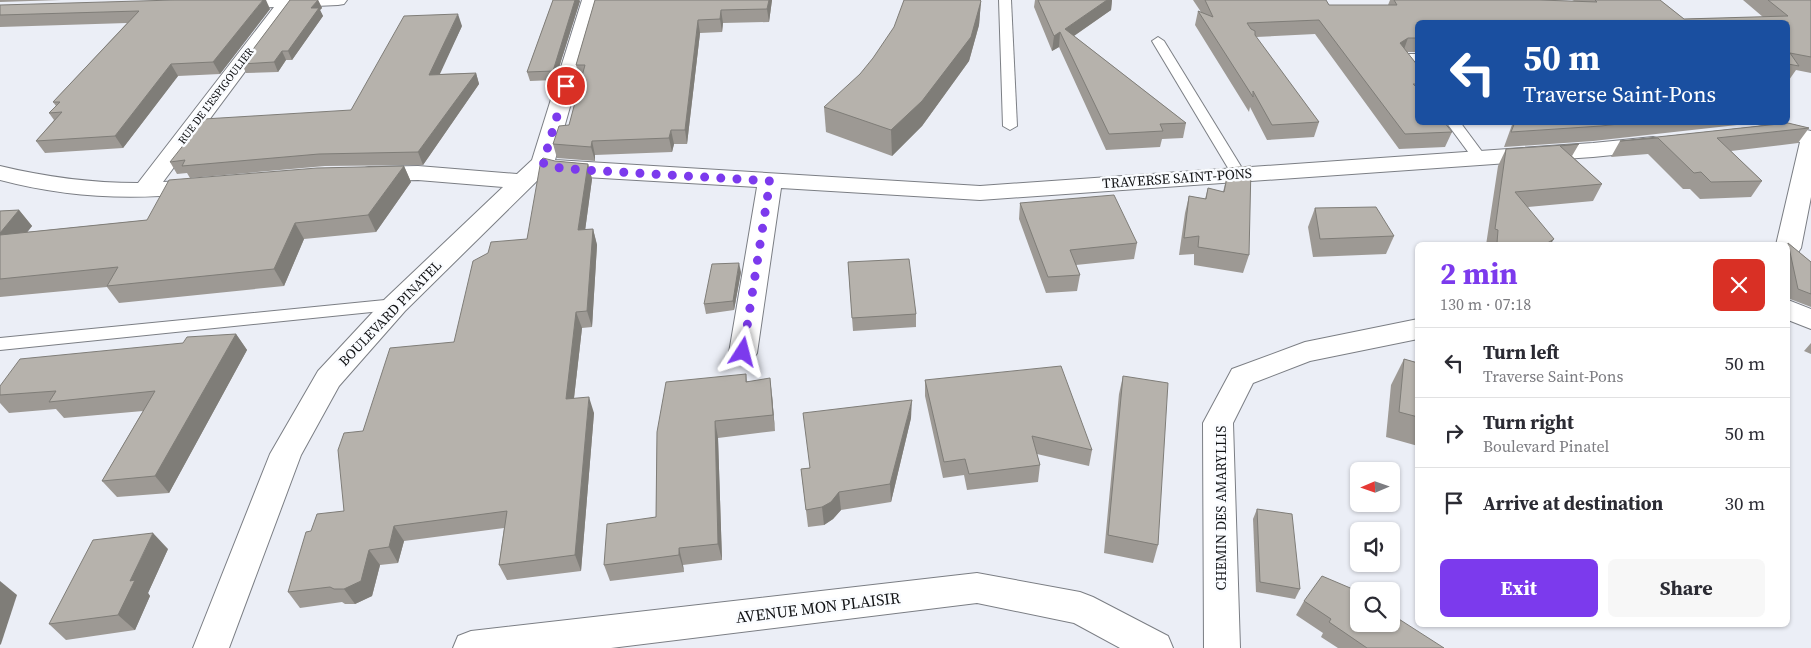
<!DOCTYPE html>
<html lang="en">
<head>
<meta charset="utf-8">
<style>
	:root { --surface:#fff; --page:#f7f7f7; --text:#2b2b33; --muted:#7c7c81; --line:#e1e1e2; --accent:#7c3aed }
	body { margin:0; font-family:"Source Serif 4",serif; background:var(--page); color:var(--text); height:100vh; display:flex; flex-direction:column; font-size:19px; white-space:nowrap }
	* { box-sizing:border-box; margin:0 }
	p { font-size:16px; color:var(--muted) }
	.icon { flex:none; width:28px; height:28px; fill:none; stroke:currentColor; stroke-width:2; stroke-linecap:round; stroke-linejoin:round }
	.map { position:relative; flex:1; overflow:hidden }
	.details { position:absolute; left:1415px; top:242px; width:375px; height:385px; display:flex; flex-direction:column; background:var(--surface); border-radius:8px; box-shadow:0 1px 4px #0004 }
	.details>* { flex:none }
	.top-card { position:absolute; left:1415px; top:20px; width:375px; height:105px; border-radius:8px; box-shadow:0 1px 4px #0004; background:#1a4fa0; color:#fff; overflow:hidden }
	.needle { width:32px; rotate:268deg }
	.controls { position:absolute; left:1350px; top:462px; display:grid; gap:10px }
	.controls a { display:grid; place-items:center; width:50px; height:50px; border-radius:8px; background:var(--surface); box-shadow:0 1px 4px #0004; font-size:25px }
	.pin { position:absolute; display:grid; place-items:center; width:42px; height:42px; color:#fff; margin:-21px; border:2px solid #fff; border-radius:50%; box-shadow:0 1px 5px #0007 }
	.me { position:absolute; width:55px; margin:-28px; rotate:9deg; stroke-linejoin:round; filter:drop-shadow(0 0 4px #0008) }
	.turn { display:flex; align-items:center; gap:18px; height:105px; padding:0 25px; font-size:22px }
	.turn .icon { width:65px; height:65px; stroke-width:2.5 }
	.turn b { display:block; font-size:35px; line-height:42px }
	.round { display:grid; place-items:center; flex:none; width:52px; height:52px; border-radius:8px; background:var(--page) }
	.overview { display:flex; align-items:center; justify-content:space-between; height:85px; padding:0 25px }
	h1 { font-size:30px; font-weight:700; line-height:38px; color:var(--accent) }
	.primary-button { display:flex; gap:10px; margin-top:auto; padding:10px 25px }
	.primary-button a { flex:1; height:58px; border-radius:8px; background:var(--accent); color:#fff; font-size:20px; font-weight:700; line-height:58px; text-align:center }
	.primary-button a+a { background:var(--page); color:var(--text) }
	ul { padding:0; list-style:none }
	li { display:flex; align-items:center; gap:15px; height:70px; padding:0 25px; border-top:1px solid var(--line) }
	li div { flex:1 }
	li b { display:block; font-size:19px }
	li em { font-style:normal }
	.map>svg:first-child { display:block }
	.lines { fill:none; stroke-linecap:round; stroke-linejoin:round }
	.lane-casing { stroke:#7b7e84; stroke-width:2 }
	.street-casing { stroke:#7b7e84; stroke-width:2 }
	.lane { fill:#fff; fill-rule:evenodd }
	.street { fill:#fff; fill-rule:evenodd }
	.wall { fill:#9d9994 }
	.shaded-wall { fill:#7f7d78 }
	.building { fill:#b6b2ac; stroke:#7f7d78 }
	.route { stroke:#7c3aed; stroke-width:9; stroke-dasharray:0 16.2 }
	.labels { text-anchor:middle; dominant-baseline:central; stroke-width:5; stroke-linejoin:round; paint-order:stroke }
	.far-street-label { font-size:11px; fill:#121315; stroke:#fafcff }
	.street-label { font-size:14px; fill:#121315; stroke:#fafcff }
	.near-street-label { font-size:16px; fill:#121315; stroke:#fafcff }
</style>
</head>
<body>
<div class="map">
<svg width="1811" height="648" viewBox="0 0 1811 648">
	<rect width="100%" height="100%" fill="#ebeef6"/>
	<g class="lines">
		<!-- lane casing -->
		<g class="lane-casing">
			<g id="lane">
				<polygon points="999,0 1011,0 1017,126 1010,130 1003,126"/>
				<polygon points="1158,37 1164,41 1245,173 1243,176 1233,176 1231,173 1152,41"/>
				<polygon points="1403,54 1418,54 1418,62 1413,62 1418,68 1418,81 1413,80 1397,58"/>
				<polygon points="1446,122 1460,122 1486,157 1484,160 1474,160"/>
				<polygon points="395,299 401,301 404,305 401,309 0,350 0,338"/>
			</g>
		</g>
		<!-- street casing -->
		<g class="street-casing">
			<g id="street">
				<path d="M 222,0 L 347,0 L 344,4 L 338,5 L 293,7 L 163,182 L 202,180 L 210,182 L 214,187 L 210,192 C 194,196 177,196 160,196 C 106,199 53,194 0,180 L 0,166 C 46,177 91,183 138,183 L 274,7 L 229,9 L 222,7 L 220,3 Z"/>
				<polygon points="582,0 600,0 555,160 980,186 1593,143 1653,137 1661,139 1664,144 1661,149 1653,151 1593,157 980,200 781,188 757,353 753,360 743,363 733,360 729,353 757,187 585,177 546,172 405,311 339,386 301,455 229,648 193,648 270,454 318,371 385,299 503,187 418,180 369,181 361,179 357,174 361,169 369,167 418,166 517,174 532,160"/>
				<polygon points="1777,123 1811,131 1811,197 1801,248 1797,254 1788,256 1788,245 1776,245 1800,142 1777,137 1766,139 1758,137 1755,132 1758,127"/>
				<polygon points="1788,300 1811,309 1811,329 1788,320"/>
				<polygon points="1418,319 1418,339 1310,361 1253,383 1233,423 1240,648 1204,648 1203,423 1232,369 1305,342"/>
				<polygon points="977,573 1080,592 1093,597 1168,636 1173,648 1120,648 1074,623 977,603 611,648 453,648 458,636 471,631"/>
			</g>
		</g>
		<!-- lane -->
		<use href="#lane" class="lane"/>
		<!-- street -->
		<use href="#street" class="street"/>
	</g>
	<!-- wall -->
	<g class="wall">
		<polygon points="0,0 61,0 0,2"/>
		<polygon points="290,0 318,0 322,8 320,10 323,16 292,60 286,60 278,72 246,73 242,64"/>
		<polygon points="553,0 579,0 580,1 555,80 530,81 527,72"/>
		<polygon points="595,0 772,0 769,22 723,23 722,32 700,33 687,144 674,144 672,152 595,155 595,161 557,158 553,144 569,125 582,79 580,79 576,65"/>
		<polygon points="1035,0 1112,0 1111,10 1074,36 1186,123 1183,138 1162,139 1160,147 1106,150 1059,47 1052,51 1034,7"/>
		<polygon points="1193,0 1326,0 1329,5 1388,5 1390,0 1540,0 1574,1 1572,0 1660,0 1684,19 1763,17 1743,0 1811,0 1811,73 1796,70 1789,80 1788,80 1788,22 1418,22 1418,52 1407,52 1418,66 1418,122 1452,132 1445,147 1399,149 1315,34 1256,37 1319,122 1314,137 1267,140 1250,107 1249,112 1195,25 1198,11 1201,12"/>
		<polygon points="981,1 979,25 969,61 922,126 892,156 826,132 824,107"/>
		<polygon points="0,5 270,9 220,74 178,76 123,148 45,153 36,141 54,120 49,113 56,106 53,102 127,23 0,27"/>
		<polygon points="462,26 439,74 476,73 479,84 423,165 325,166 190,178 187,173 177,174 170,162 351,110"/>
		<polygon points="1513,122 1764,122 1593,141 1504,147"/>
		<polygon points="1788,123 1809,128 1798,143 1731,151 1762,181 1751,197 1700,199 1690,189 1683,189 1648,154 1611,157 1620,141"/>
		<polygon points="1579,144 1572,156 1602,184 1593,201 1528,207 1550,245 1486,245 1498,166 1506,149"/>
		<polygon points="555,161 588,164 592,179 585,230 593,229 597,245 592,327 582,328 574,398 594,413 581,571 507,580 499,565 504,528 404,541 398,563 380,565 372,596 355,604 345,604 342,602 300,608 288,592 311,531 344,511 363,431 454,342 527,239"/>
		<polygon points="404,166 411,182 376,232 304,239 284,286 119,303 107,287 0,297 0,211 19,210 32,226 27,232 147,220"/>
		<polygon points="1229,168 1249,255 1243,273 1194,265 1194,254 1179,255 1185,213 1189,196 1205,199 1208,188 1223,192"/>
		<polygon points="1020,203 1137,243 1134,259 1076,265 1080,275 1077,291 1046,293 1019,219"/>
		<polygon points="1315,208 1394,236 1386,254 1313,257 1308,227"/>
		<polygon points="1788,243 1811,262 1811,307 1790,299 1788,286 1787,245"/>
		<polygon points="848,262 916,314 916,327 853,331"/>
		<polygon points="741,272 734,310 706,314 704,304"/>
		<polygon points="236,334 247,350 169,493 117,497 102,481 143,411 64,418 56,409 9,413 0,403 0,386 183,343"/>
		<polygon points="1811,343 1811,354 1804,351"/>
		<polygon points="1404,359 1418,363 1418,446 1386,437 1391,385"/>
		<polygon points="746,374 747,381 772,395 775,431 718,438 722,560 683,565 684,572 610,581 604,565 656,517 657,432"/>
		<polygon points="1123,376 1158,545 1153,563 1104,553 1119,394"/>
		<polygon points="925,380 1092,450 1089,466 1037,454 1040,465 1038,482 967,490 964,475 943,478 925,396"/>
		<polygon points="911,418 891,502 841,510 833,519 824,525 808,527 801,469 809,468"/>
		<polygon points="1257,509 1300,589 1295,599 1256,592 1253,519"/>
		<polygon points="168,549 148,593 150,596 135,630 66,640 49,624"/>
		<polygon points="1304,601 1444,648 1338,648 1321,637 1323,633 1296,615"/>
	</g>
	<!-- shaded-wall -->
	<g class="shaded-wall">
		<polygon points="263,0 266,0 270,9 220,74 213,62"/>
		<polygon points="318,0 322,8 320,10 323,16 292,60 288,51 311,8"/>
		<polygon points="575,0 579,0 580,1 555,80 553,71"/>
		<polygon points="769,0 772,0 769,22 767,9"/>
		<polygon points="1107,0 1112,0 1111,10 1065,42 1065,29"/>
		<polygon points="981,1 979,25 969,61 922,126 892,156 891,130"/>
		<polygon points="721,10 723,23 722,32 720,19"/>
		<polygon points="458,14 462,26 434,87 429,75"/>
		<polygon points="698,20 700,33 687,144 685,130"/>
		<polygon points="1060,32 1059,47 1052,51 1054,36"/>
		<polygon points="1408,38 1403,52 1400,43"/>
		<polygon points="282,51 286,60 278,72 274,62"/>
		<polygon points="171,64 178,76 123,148 115,136"/>
		<polygon points="476,73 479,84 423,165 418,152"/>
		<polygon points="671,130 674,144 672,152 669,138"/>
		<polygon points="592,141 595,155 595,161 591,147"/>
		<polygon points="588,164 592,179 583,246 578,230"/>
		<polygon points="404,166 411,182 376,232 368,215"/>
		<polygon points="19,210 32,226 12,252 0,237 0,233"/>
		<polygon points="295,223 304,239 284,286 274,269"/>
		<polygon points="593,229 597,245 592,327 587,311"/>
		<polygon points="1554,239 1550,245 1544,245"/>
		<polygon points="739,263 741,272 734,310 733,301"/>
		<polygon points="576,312 582,328 572,415 566,399"/>
		<polygon points="236,334 247,350 169,493 155,476"/>
		<polygon points="770,378 772,395 775,431 773,415"/>
		<polygon points="589,397 594,413 581,571 575,555"/>
		<polygon points="912,400 911,418 891,502 890,484"/>
		<polygon points="715,421 718,438 722,560 718,544"/>
		<polygon points="839,492 841,510 833,519 824,525 822,507"/>
		<polygon points="394,526 404,541 398,563 389,547"/>
		<polygon points="153,533 168,549 148,593 150,596 135,630 118,615 130,581"/>
		<polygon points="679,548 683,565 684,572 679,555"/>
		<polygon points="369,550 380,565 372,596 355,604 344,589"/>
		<polygon points="0,581 17,595 1,644 0,645"/>
	</g>
	<!-- building -->
	<g class="building">
		<polygon points="174,0 263,0 213,62 171,64 115,136 36,141 62,112 49,113 60,102 53,102 139,11 0,15 0,5"/>
		<polygon points="290,0 318,0 311,8 319,8 288,51 282,51 274,62 242,64"/>
		<polygon points="553,0 575,0 553,71 527,72"/>
		<polygon points="595,0 769,0 767,9 721,10 720,19 698,20 685,130 671,130 669,138 592,141 591,147 553,144 559,126 569,125 585,65 576,65"/>
		<polygon points="904,0 980,0 981,1 971,37 922,101 891,130 824,107 860,74 873,58 894,27"/>
		<polygon points="1038,0 1107,0 1065,29 1186,123 1160,124 1163,131 1109,134 1060,32 1054,36"/>
		<polygon points="1205,0 1326,0 1329,5 1397,5 1394,0 1540,0 1597,2 1595,0 1660,0 1684,19 1788,16 1768,0 1811,0 1811,57 1790,53 1799,66 1788,64 1788,22 1418,22 1418,38 1408,38 1400,43 1418,66 1418,84 1413,84 1418,89 1418,122 1444,122 1452,132 1405,134 1319,20 1247,23 1251,29 1255,31 1255,35 1319,122 1272,125 1253,91 1253,97 1198,11 1213,17"/>
		<polygon points="458,14 429,75 476,73 418,152 319,154 182,166 185,160 170,162 204,119 351,110 404,16"/>
		<polygon points="1515,122 1636,122 1601,126 1511,132"/>
		<polygon points="1788,123 1809,128 1717,138 1762,181 1711,182 1701,172 1694,173 1658,138 1620,141"/>
		<polygon points="1579,144 1560,146 1602,184 1515,192 1554,239 1544,245 1500,245 1497,243 1498,230 1495,229 1506,149"/>
		<polygon points="543,158 555,161 588,164 578,230 593,229 587,311 576,312 566,399 589,397 575,555 499,565 507,511 394,526 389,547 369,550 361,581 344,589 334,589 330,587 288,592 306,532 311,531 317,514 344,511 338,450 344,433 363,431 390,348 454,342 473,261 488,253 491,242 527,239 541,160"/>
		<polygon points="404,166 368,215 295,223 274,269 107,286 118,267 0,279 0,235 147,220 169,180 317,168"/>
		<polygon points="1251,166 1249,255 1198,247 1199,236 1184,238 1189,196 1206,199 1208,188 1224,192 1229,168"/>
		<polygon points="1114,195 1137,243 1070,250 1080,275 1048,277 1020,203"/>
		<polygon points="1376,207 1394,236 1320,239 1315,208"/>
		<polygon points="19,210 0,233 0,211"/>
		<polygon points="1788,243 1811,262 1811,294 1798,289"/>
		<polygon points="909,259 916,314 852,318 848,262"/>
		<polygon points="739,263 733,301 704,304 712,264"/>
		<polygon points="236,334 155,476 102,481 155,391 49,402 56,391 0,395 0,386 20,359 183,343 187,337"/>
		<polygon points="1404,359 1418,363 1418,417 1399,412"/>
		<polygon points="1061,366 1092,450 1032,436 1040,465 969,474 965,459 944,462 925,380"/>
		<polygon points="746,374 746,382 770,378 773,415 715,421 718,544 679,548 679,555 604,565 607,524 656,517 657,432 666,382"/>
		<polygon points="1123,376 1168,383 1158,545 1108,535"/>
		<polygon points="912,400 890,484 839,492 831,502 822,507 806,510 801,469 810,468 803,413"/>
		<polygon points="1257,509 1292,514 1300,589 1260,582"/>
		<polygon points="153,533 130,581 135,580 118,615 49,624 93,540"/>
		<polygon points="1322,576 1355,590 1359,593 1359,624 1391,624 1391,614 1444,648 1367,648 1329,622 1331,619 1304,601"/>
	</g>
	<g class="lines">
		<!-- route -->
		<polyline class="route" points="566,86 543,163 560,168 585,170 770,181 743,352"/>
	</g>
	<g class="labels">
		<!-- far-street labels -->
		<g class="far-street-label">
			<text transform="translate(216 96) rotate(-53)">RUE DE L'ESPIGOULIER</text>
		</g>
		<!-- street labels -->
		<g class="street-label">
			<text transform="translate(1177 178) rotate(-4)">TRAVERSE SAINT-PONS</text>
			<text transform="translate(390 313) rotate(-46)">BOULEVARD PINATEL</text>
			<text transform="translate(1221 508) rotate(-90)">CHEMIN DES AMARYLLIS</text>
		</g>
		<!-- near-street labels -->
		<g class="near-street-label">
			<text transform="translate(818 607) rotate(-7)">AVENUE MON PLAISIR</text>
		</g>
	</g>
</svg>
<div class="controls">
<a><svg class="needle" viewBox="-14 -14 28 28"><path d="M0-13l5 13h-10z" fill="#e53935"/><path d="M0 13l5-13h-10z" fill="#7c7c81"/></svg></a>
<a><svg class="icon" aria-label="sound" viewBox="0 0 24 24"><path d="M4 9h4l5-4v14l-5-4H4zM17 9q2 3 0 6"/></svg></a>
<a><svg class="icon" aria-label="search" viewBox="0 0 24 24"><circle cx="10" cy="10" r="6"/><path d="M15 15l6 6"/></svg></a>
</div>
<div class="pin" style="left:566px;top:86px;background:#d93025"><svg class="icon" aria-label="arrive" viewBox="0 0 24 24"><path d="M6 21V4h12l-3 4 3 4H6"/></svg></div>
<svg class="me" style="left:743px;top:352px" viewBox="-20 -20 40 40"><path d="M0-17L14 15 0 8-14 15z" fill="#7c3aed" stroke="#fff" stroke-width="4"/></svg>
<div class="top-card">
<div class="turn"><svg class="icon" aria-label="left" viewBox="0 0 24 24"><path d="M17 20v-9H6M10 6l-5 5 5 5"/></svg><div><b>50 m</b>Traverse Saint-Pons</div></div>
</div>
<section class="details">
<div class="overview"><div><h1>2 min</h1><p>130 m · 07:18</p></div><a class="round" style="background:#d93025;color:#fff"><svg class="icon" aria-label="close" viewBox="0 0 24 24"><path d="M6 6l12 12M18 6L6 18"/></svg></a></div>
<ul>
<li><svg class="icon" aria-label="left" viewBox="0 0 24 24"><path d="M17 20v-9H6M10 6l-5 5 5 5"/></svg><div><b>Turn left</b><p>Traverse Saint-Pons</p></div><em>50 m</em></li>
<li><svg class="icon" aria-label="right" viewBox="0 0 24 24"><path d="M7 20v-9h11M14 6l5 5-5 5"/></svg><div><b>Turn right</b><p>Boulevard Pinatel</p></div><em>50 m</em></li>
<li><svg class="icon" aria-label="arrive" viewBox="0 0 24 24"><path d="M6 21V4h12l-3 4 3 4H6"/></svg><div><b>Arrive at destination</b></div><em>30 m</em></li>
</ul>
<div class="primary-button"><a>Exit</a><a>Share</a></div>
</section>
</div>
</body>
</html>
